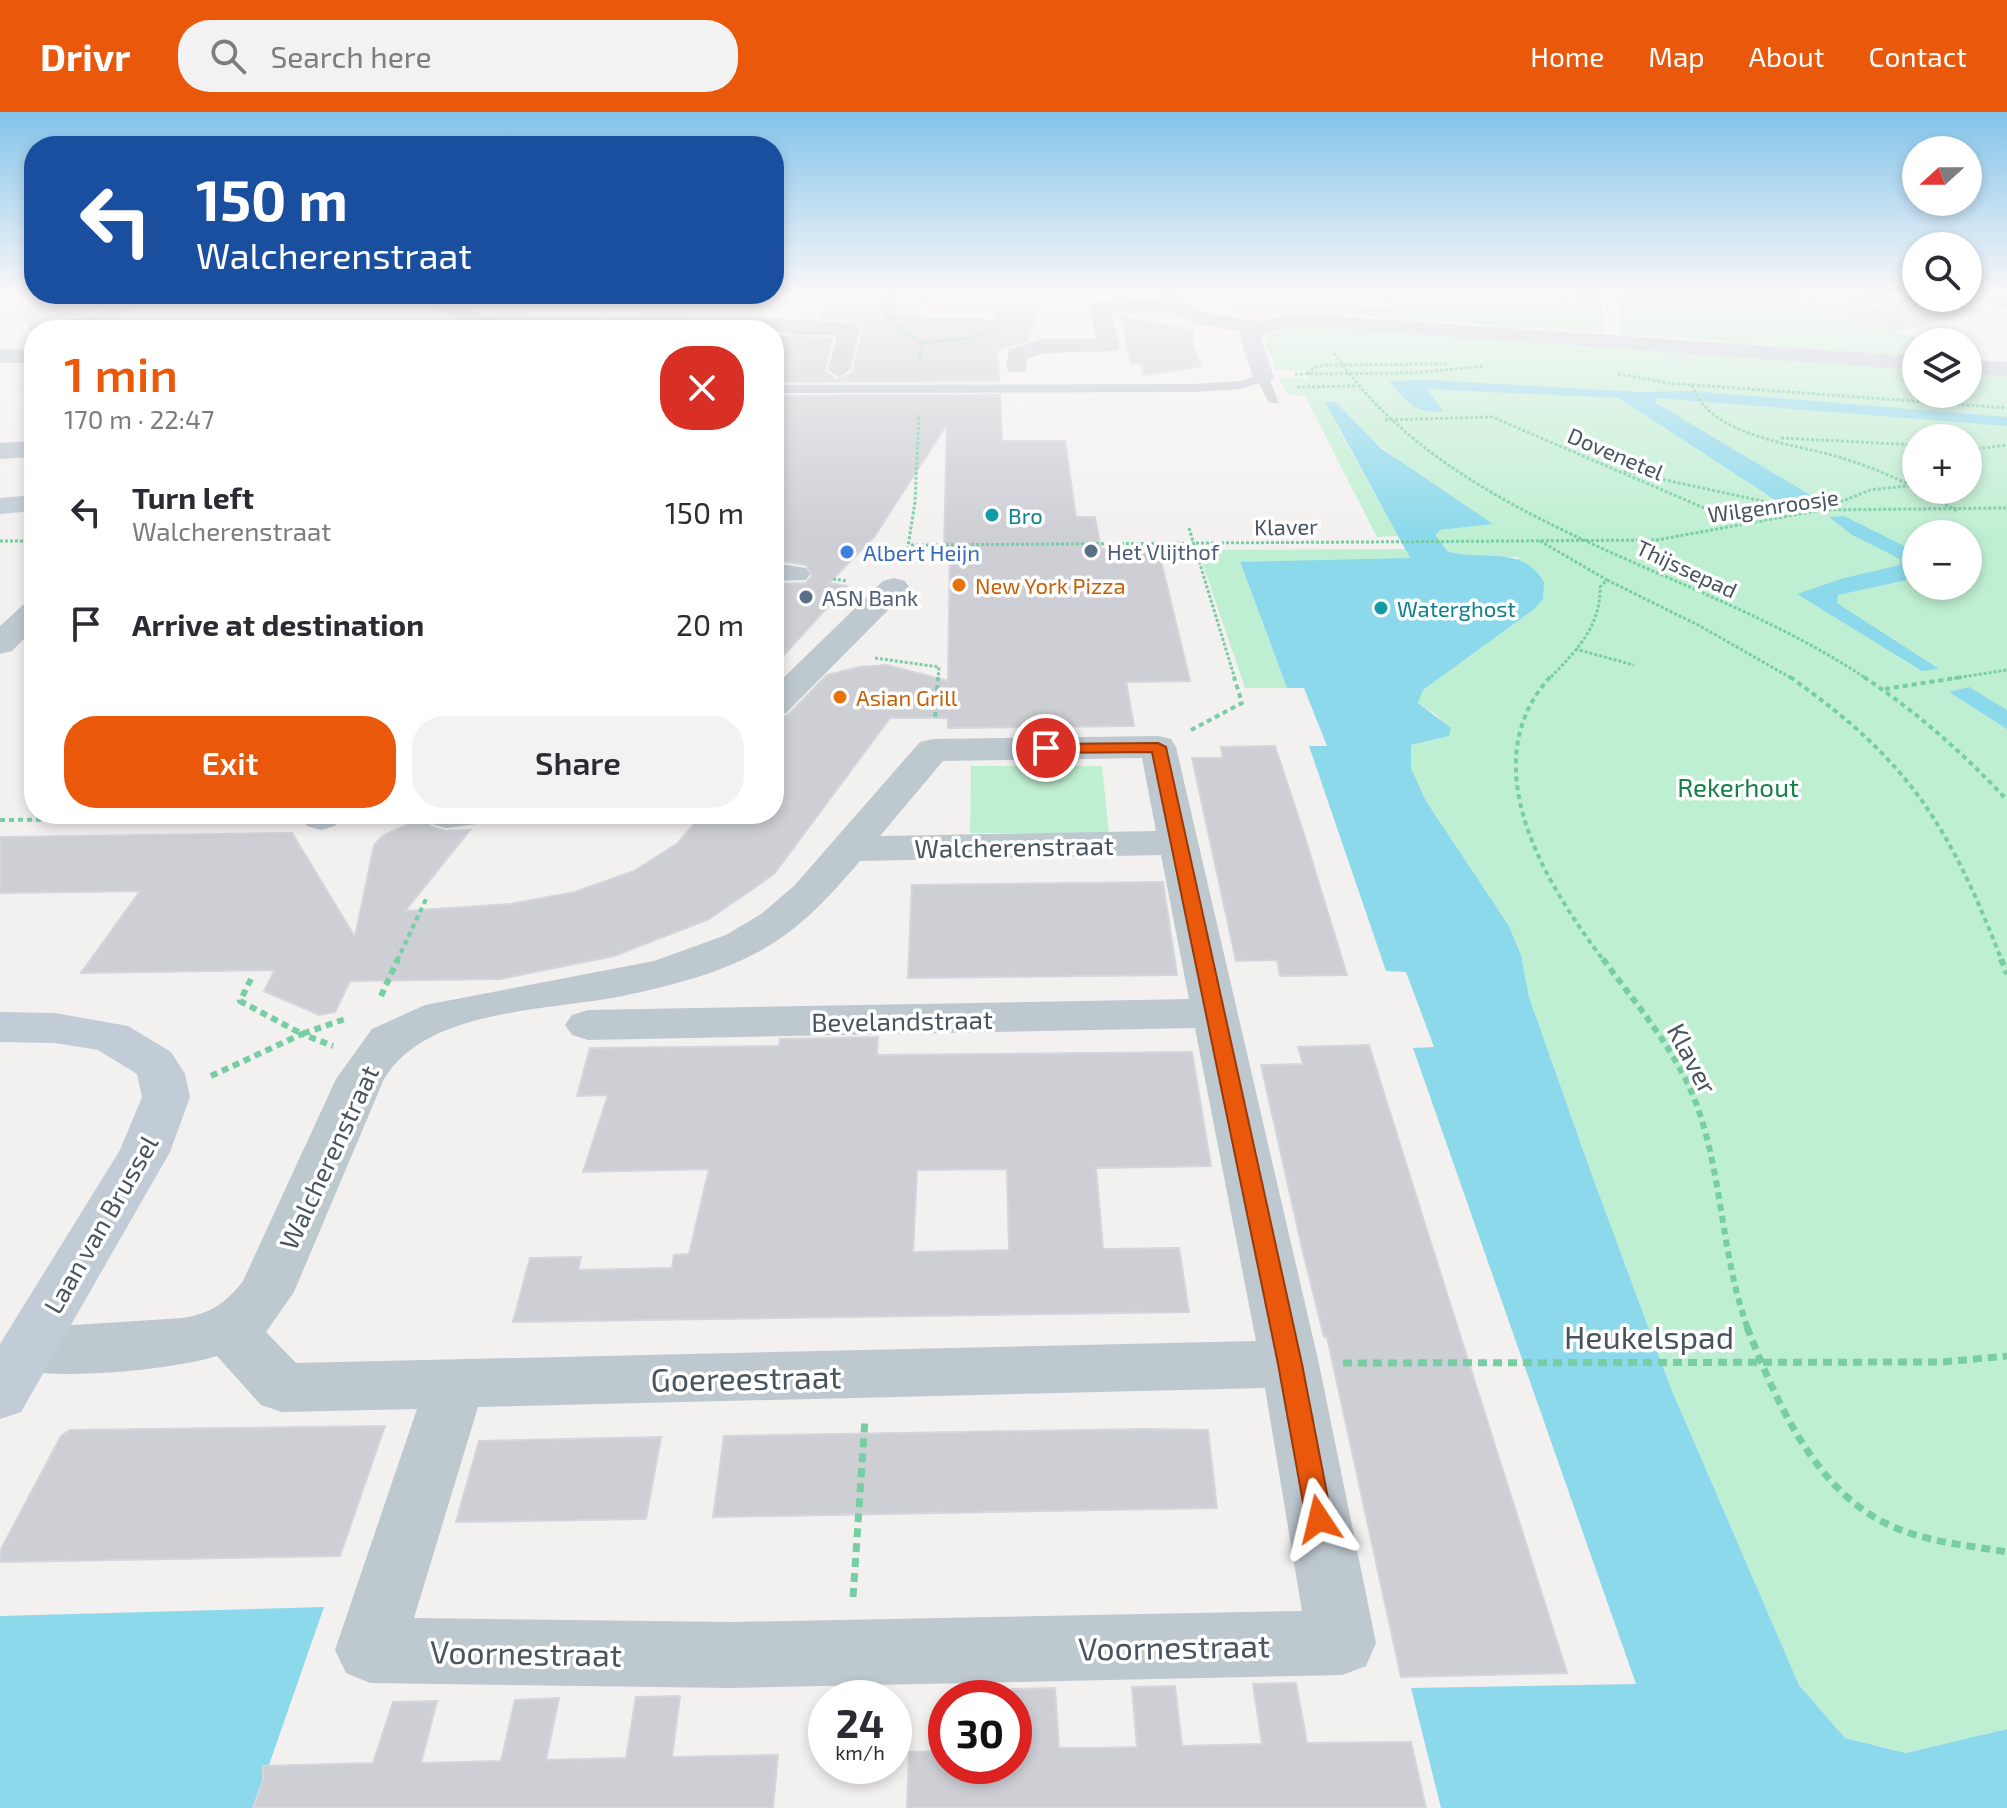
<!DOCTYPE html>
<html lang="en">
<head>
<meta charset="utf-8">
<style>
	:root { --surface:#fff; --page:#f2f2f3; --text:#2b2b33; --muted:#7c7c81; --accent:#ea580c }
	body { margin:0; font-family:"Exo 2",sans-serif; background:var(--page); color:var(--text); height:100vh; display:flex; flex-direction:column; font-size:30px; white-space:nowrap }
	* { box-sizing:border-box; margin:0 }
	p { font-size:26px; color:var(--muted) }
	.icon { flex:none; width:44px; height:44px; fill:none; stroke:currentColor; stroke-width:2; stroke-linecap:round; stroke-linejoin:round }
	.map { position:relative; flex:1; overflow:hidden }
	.side { position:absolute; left:24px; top:208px; width:760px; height:504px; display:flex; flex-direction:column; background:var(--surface); border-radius:32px; box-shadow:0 4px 12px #0003 }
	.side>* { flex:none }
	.guide { position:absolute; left:24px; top:24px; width:760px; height:168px; border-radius:32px; box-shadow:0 4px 12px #0003; background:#1a4fa0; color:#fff; overflow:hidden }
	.needle { width:52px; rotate:249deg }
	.tools { position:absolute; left:1902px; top:24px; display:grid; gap:16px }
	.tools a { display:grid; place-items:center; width:80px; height:80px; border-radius:50%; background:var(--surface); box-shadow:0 4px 12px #0003; font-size:40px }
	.speed { position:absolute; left:808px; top:1568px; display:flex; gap:16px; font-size:40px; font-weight:700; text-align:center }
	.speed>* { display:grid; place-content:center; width:104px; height:104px; border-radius:50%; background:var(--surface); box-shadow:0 4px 12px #0003; line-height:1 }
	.speed small { font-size:20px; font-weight:400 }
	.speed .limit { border:12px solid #d22; background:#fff; color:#111 }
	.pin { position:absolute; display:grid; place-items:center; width:68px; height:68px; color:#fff; margin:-34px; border:4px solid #fff; border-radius:50%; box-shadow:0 2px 8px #0007 }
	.me { position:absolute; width:88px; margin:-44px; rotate:350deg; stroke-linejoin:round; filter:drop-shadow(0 0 6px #0008) }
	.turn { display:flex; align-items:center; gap:28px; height:168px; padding:0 40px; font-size:36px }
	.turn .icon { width:104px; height:104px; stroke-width:2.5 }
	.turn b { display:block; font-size:56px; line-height:68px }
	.round { display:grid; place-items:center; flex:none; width:84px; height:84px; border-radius:32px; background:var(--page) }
	.headline { display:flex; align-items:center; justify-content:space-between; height:136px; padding:0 40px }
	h1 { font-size:48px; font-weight:600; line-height:60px; color:var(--accent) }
	.primary-button { display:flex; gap:16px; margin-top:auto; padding:16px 40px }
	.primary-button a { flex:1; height:92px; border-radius:32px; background:var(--accent); color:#fff; font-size:32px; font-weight:600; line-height:92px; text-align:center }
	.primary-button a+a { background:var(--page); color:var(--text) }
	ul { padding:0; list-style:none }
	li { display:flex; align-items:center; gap:24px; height:112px; padding:0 40px }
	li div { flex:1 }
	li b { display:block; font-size:30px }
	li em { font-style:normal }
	header { display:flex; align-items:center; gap:48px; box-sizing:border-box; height:112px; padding:0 40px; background:var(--accent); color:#fff }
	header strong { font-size:38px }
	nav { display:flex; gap:44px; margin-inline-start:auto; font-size:28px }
	.search { width:560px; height:72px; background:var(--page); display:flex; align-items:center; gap:20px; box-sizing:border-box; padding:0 28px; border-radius:32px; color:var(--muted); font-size:30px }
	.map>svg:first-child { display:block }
	.education { fill:#e4e1e2 }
	.green { fill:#bfefd2; fill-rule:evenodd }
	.water { fill:#8cd9ec }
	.building { fill:#cdcfd5; stroke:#d4d6db; stroke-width:2; fill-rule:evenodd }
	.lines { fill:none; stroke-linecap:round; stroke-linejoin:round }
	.path-far3 { stroke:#77cea2; stroke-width:3; stroke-dasharray:3 2; stroke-linecap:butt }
	.path-far2 { stroke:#77cea2; stroke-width:4; stroke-dasharray:5 4; stroke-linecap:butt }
	.path-far1 { stroke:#77cea2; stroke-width:6; stroke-dasharray:7 5; stroke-linecap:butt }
	.path { stroke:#77cea2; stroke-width:7; stroke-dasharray:9 6; stroke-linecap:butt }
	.lane { fill:#bec8cf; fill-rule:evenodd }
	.street { fill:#bec8cf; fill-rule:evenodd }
	.secondary { fill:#c1ccd7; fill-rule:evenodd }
	.route { fill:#ea580c; stroke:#983908; stroke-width:2 }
	.culture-dot { fill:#0f9aa8; stroke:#fff; stroke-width:3 }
	.service-dot { fill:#5c6f8a; stroke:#fff; stroke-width:3 }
	.shop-dot { fill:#3f7fe0; stroke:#fff; stroke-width:3 }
	.food-dot { fill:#e8710a; stroke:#fff; stroke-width:3 }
	.labels { text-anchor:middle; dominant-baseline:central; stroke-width:7; stroke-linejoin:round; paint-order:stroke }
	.far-street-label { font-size:22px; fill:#48545e; stroke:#fff }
	.far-culture-label { font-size:22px; fill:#0d838f; stroke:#fff; text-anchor:start }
	.far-service-label { font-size:22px; fill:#4e5e75; stroke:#fff; text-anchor:start }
	.far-shop-label { font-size:22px; fill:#366cbe; stroke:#fff; text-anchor:start }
	.far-food-label { font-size:22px; fill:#c56008; stroke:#fff; text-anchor:start }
	.park-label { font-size:26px; fill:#17804b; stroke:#fff }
	.street-label { font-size:26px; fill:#48545e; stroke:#fff }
	.near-street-label { font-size:32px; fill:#48545e; stroke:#fff }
</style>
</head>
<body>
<header>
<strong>Drivr</strong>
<div class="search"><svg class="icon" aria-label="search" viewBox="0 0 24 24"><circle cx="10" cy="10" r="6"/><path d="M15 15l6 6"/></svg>Search here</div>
<nav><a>Home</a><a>Map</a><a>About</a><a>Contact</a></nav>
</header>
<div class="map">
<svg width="2007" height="1696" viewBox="0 0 2007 1696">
	<rect width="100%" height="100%" fill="#f3f0f0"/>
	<!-- education -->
	<polygon class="education" points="915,183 1064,183 1068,194 1003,194 964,199 915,192"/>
	<!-- green -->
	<g class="green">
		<polygon points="1574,183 1602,183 1602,221 1318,200 1263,201 1223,193 1219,187 1411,198 1412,195 1366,187 1436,186 1446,192 1567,193 1558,186 1576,186"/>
		<path d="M 1620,183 L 1805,183 L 1808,184 L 1800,187 L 1818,192 L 1808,195 C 1840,204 1869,206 1901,215 L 1890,218 L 1931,230 L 1916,230 L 1916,244 L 1622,222 L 1619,217 Z"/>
		<path d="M 1304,213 L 1916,256 L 1916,282 L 1968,282 L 1968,259 L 2007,262 L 2007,1617 L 1907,1641 L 1845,1626 L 1799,1573 L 1670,1274 L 1589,1055 L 1529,885 L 1521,843 L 1509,814 L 1426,689 L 1411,656 L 1411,633 L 1449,624 L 1438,604 L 1418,591 L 1423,578 L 1459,550 L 1519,445 L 1469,445 L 1447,439 L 1436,422 L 1440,418 L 1491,412 L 1419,365 L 1358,316 L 1336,312 L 1398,424 L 1377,425 L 1305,284 L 1287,282 L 1279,266 L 1308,266 L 1306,259 L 1276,258 L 1265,231 L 1269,222 ZM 1916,326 L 1968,326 L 1968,378 L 1916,378 ZM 1916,422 L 1968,422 L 1968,474 L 1916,474 Z"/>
		<polygon points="1405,437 1410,447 1240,451 1287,576 1245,576 1198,438"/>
		<polygon points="971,654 1102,654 1109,721 970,721"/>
	</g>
	<!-- water -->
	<g class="water">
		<path d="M 1428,268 L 1640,280 L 1693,279 L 2007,305 L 2007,314 L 1657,286 L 1656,291 L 1817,387 L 1783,393 L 1619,286 L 1427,277 L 1444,300 C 1413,301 1408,291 1389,269 Z"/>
		<path d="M 1325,290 L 1335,290 L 1382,337 L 1493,412 L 1440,418 L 1436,423 L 1447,439 C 1484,450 1522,432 1544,470 L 1543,487 L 1533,498 L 1423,578 L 1418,591 L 1451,616 L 1449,624 L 1411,633 L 1411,656 L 1426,689 L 1509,814 L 1521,843 L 1529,885 L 1589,1055 L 1670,1274 L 1799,1573 L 1845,1626 L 1906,1641 L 2007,1617 L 2007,1696 L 1441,1696 L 1411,1576 L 1636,1572 L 1413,936 L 1434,935 L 1406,860 L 1386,859 L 1309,634 L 1327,634 L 1304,576 L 1287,576 L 1240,450 L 1410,446 Z"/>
		<polygon points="1844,404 1916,440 1916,466 1838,483 1837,491 1939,557 1922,559 1797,482 1844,466 1900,453 1900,447 1852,423 1829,405"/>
		<polygon points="1969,575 2007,598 2007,617 1949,580"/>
		<polygon points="324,1495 254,1696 0,1696 0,1504"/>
	</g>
	<!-- building -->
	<g class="building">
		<polygon points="106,183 152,183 102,218 34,218 34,223 18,195 21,194 28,208 38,212 89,205 102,197 89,187 44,191"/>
		<polygon points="856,183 920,183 918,209 995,208 994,200 1035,200 1029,228 997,238 999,269 774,270 774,224 833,226 825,259 837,268 852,261 863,216 846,208 821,206 826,188 855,188"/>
		<polygon points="1812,183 1848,183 1837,186 1832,194 1846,202 1895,190 1900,183 1968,185 1984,193 1985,198 1897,219 1810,195"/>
		<polygon points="1120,204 1192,218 1193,233 1201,254 1144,263 1141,251 1131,251"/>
		<polygon points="1000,283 1002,329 1065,329 1076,405 1095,405 1101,437 1158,436 1190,569 1126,570 1134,614 948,616 948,606 890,606 774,762 709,807 614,844 500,867 350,869 335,900 319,903 264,879 275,858 81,861 140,779 0,781 0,725 292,721 355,825 374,733 382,724 411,711 428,709 431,715 445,719 470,718 405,799 510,792 575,780 634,759 678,731 702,702 774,702 774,607 788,603 827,563 860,555 887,553 948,569 950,436 944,436 947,312 874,425 829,471 847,474 774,554 774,472 806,471 812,464 806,453 774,448 774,284"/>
		<polygon points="1275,634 1303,719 1347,863 1280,864 1277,848 1236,849 1192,646 1223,646 1221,635"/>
		<polygon points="1163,770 1177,863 908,866 912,773"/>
		<path d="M 878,925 L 877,943 L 1192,940 L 1211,1054 L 1096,1056 L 1103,1137 L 1179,1136 L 1189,1200 L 513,1210 L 530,1146 L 581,1145 L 578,1158 L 672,1156 L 674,1143 L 689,1142 L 709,1057 L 583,1060 L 608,983 L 577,984 L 590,936 L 779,934 L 780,927 ZM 1007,1057 L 1009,1138 L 913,1140 L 917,1058 Z"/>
		<polygon points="1369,933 1425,1112 1567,1561 1401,1565 1327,1225 1324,1225 1302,1136 1261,953 1303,952 1298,935"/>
		<polygon points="385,1314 340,1444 0,1450 0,1439 61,1324 70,1318"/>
		<polygon points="1144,1317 1208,1318 1217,1396 713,1405 724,1324"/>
		<polygon points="661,1325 646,1407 456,1410 479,1329"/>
		<polygon points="1296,1571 1307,1631 1411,1630 1426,1696 907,1696 909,1640 946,1639 946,1654 1014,1654 1012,1577 1055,1576 1059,1636 1098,1636 1137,1635 1132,1575 1175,1574 1182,1634 1262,1632 1253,1572"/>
		<polygon points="680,1584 672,1645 778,1643 773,1696 253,1696 263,1668 263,1654 373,1651 393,1590 437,1589 421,1651 501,1649 515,1588 559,1586 546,1648 626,1646 636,1585"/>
	</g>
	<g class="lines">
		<!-- path-far3 -->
		<g class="path-far3">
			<polyline points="889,183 886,206 921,231 920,248"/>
			<polyline points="1706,183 1713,183"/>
			<polyline points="122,193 128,189 219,188"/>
			<polyline points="1608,198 1609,183"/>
			<polyline points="887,206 1009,209"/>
			<polyline points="921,231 969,226 999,218"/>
			<path d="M 1334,241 C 1455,417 1697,453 1867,567"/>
			<polyline points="1295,262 1413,261 1484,254"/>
			<polyline points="1308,262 1314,255 1327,253 1447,252"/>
			<polyline points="1618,262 1668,271 2007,296"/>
			<path d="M 1692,273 C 1709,324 1791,331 1835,344 C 1863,352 1890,363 1916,376"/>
			<polyline points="1297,275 1355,274"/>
			<polyline points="1385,308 1492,305 1737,410"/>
			<polyline points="1781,326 1916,333"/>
			<polyline points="1624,359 1785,394 1843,389 1870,378 1916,373"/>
			<polyline points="1968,364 1976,359 1969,338 2007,333"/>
			<polyline points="1919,378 1957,399"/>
			<polyline points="1189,416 1235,567"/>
			<polyline points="0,429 34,429"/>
			<path d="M 1540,429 L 1607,468 L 1600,475 C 1601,515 1575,540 1549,567"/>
			<polyline points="911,433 1657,428 1821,398 2007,396"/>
			<polyline points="906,447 915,390 919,302"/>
			<polyline points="833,467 847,469"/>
			<polyline points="1607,468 1700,514 1793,567"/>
			<polyline points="1575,537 1634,553"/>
			<polyline points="875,546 939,555 938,567"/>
			<polyline points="1949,567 2007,558"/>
		</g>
		<!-- path-far2 -->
		<g class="path-far2">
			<path d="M 1550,565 C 1471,653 1546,772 1604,849"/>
			<path d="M 1790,565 C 1911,650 1949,714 2002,849"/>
			<path d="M 1864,565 C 1918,601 1963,641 2007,688"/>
			<polyline points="1885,577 1962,565"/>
			<polyline points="935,605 938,565"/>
			<polyline points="1191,618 1242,591 1234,565"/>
			<polyline points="365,706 407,705"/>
			<polyline points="0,708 283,706"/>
			<polyline points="397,849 426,787"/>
		</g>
		<!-- path-far1 -->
		<g class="path-far1">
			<path d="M 1603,847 C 1636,892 1676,938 1696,991 C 1723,1064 1721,1144 1748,1217"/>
			<polyline points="2001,847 2007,862"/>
			<polyline points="251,867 240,889 302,922 348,906"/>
			<polyline points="381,884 398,847"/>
			<polyline points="211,964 302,922 333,934"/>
		</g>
		<!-- path -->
		<g class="path">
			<path d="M 1747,1215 C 1775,1287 1814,1377 1887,1412 C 1924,1430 1967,1433 2007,1440"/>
			<polyline points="1343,1251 1942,1250 2007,1244"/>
			<polyline points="853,1485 865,1307"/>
		</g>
		<!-- lane -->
		<polygon class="lane" points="1263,262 1269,266 1279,291 1269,291 1259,271 1241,277 1193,280 774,281 774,273 1193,272 1240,269"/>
		<!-- street -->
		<g class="street">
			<path d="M 404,183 L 432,183 L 485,204 L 779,206 C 798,210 849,206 860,217 L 850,258 L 839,265 L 828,258 L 837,223 L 795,223 L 774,218 L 464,218 L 469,212 Z"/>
			<polygon points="1157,183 1177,183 1202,200 1260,210 1271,216 1260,222 1201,213 1171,200 1111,201 1120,234 1117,239 1044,241 1028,246 1025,260 1009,260 1006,255 1009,237 1042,227 1097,227 1089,195 1092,191 1160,188"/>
			<polygon points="1861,183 1897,183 1894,187 1845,199 1835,193 1838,189"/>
			<polygon points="1970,183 2007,184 2007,196 1973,187"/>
			<polygon points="34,188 45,196 89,190 99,196 89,202 38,209 31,207 24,194"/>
			<polygon points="309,210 316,212 318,218 216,218 227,212"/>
			<rect x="0" y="237" width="34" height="14"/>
			<polygon points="34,329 34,345 0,347 0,331"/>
			<polygon points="774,451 806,456 810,462 806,468 774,469"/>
			<polygon points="894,466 905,469 909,475 905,481 786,601 774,604 774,575 883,469"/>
			<polygon points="34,491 34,517 12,539 0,542 0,514 23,493"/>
			<path d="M 1158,624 L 1171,627 L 1176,635 L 1319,1252 L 1376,1531 L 1366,1554 L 1342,1563 L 731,1576 L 370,1571 L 346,1561 L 335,1538 L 417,1297 L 282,1300 L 261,1293 L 217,1244 C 172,1258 50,1270 6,1255 L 0,1235 L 6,1223 L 27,1216 L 183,1206 C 211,1201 226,1191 243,1169 L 336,967 L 372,917 L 425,893 L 654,849 L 726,823 L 761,802 L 794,774 L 920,630 L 933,627 ZM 1142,646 L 1156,719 L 880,724 L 943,649 ZM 1161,743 L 1189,887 L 588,898 L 572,903 L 565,913 L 572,923 L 588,928 L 1195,916 L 1256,1229 L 296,1251 L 266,1220 L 294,1180 L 384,967 C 427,896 548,899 623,884 C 668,874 715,863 756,841 C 799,819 829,785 860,749 ZM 1265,1276 L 1302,1499 L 731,1510 L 414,1506 L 478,1295 Z"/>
			<polygon points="304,702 342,702 335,714 321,718 307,714 302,706"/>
			<polygon points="428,702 497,702 492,710 446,716 432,712"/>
		</g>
		<!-- secondary -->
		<g class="secondary">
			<path d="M 1305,202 L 1916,244 L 1916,258 L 1305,214 L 1274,219 L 1261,225 L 1274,266 L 1263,273 L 1255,271 L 1239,223 C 1255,205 1283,205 1305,202 Z"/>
			<polygon points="1968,248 2007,250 2007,264 1968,262"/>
			<polygon points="34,383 34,399 0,402 0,386"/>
			<polygon points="0,900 55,901 128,914 171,940 185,962 190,985 170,1040 21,1300 0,1307 0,1232 120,1038 142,985 137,962 98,938 55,931 0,930"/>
		</g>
	</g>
	<!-- sky -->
	<linearGradient id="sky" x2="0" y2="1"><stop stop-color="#83c3ea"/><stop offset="0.43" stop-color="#faf8f8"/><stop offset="1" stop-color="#faf8f8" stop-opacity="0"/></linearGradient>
	<rect width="2007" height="421" fill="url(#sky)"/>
	<!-- route -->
	<polygon class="route" points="1158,631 1166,635 1302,1252 1332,1407 1328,1415 1319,1418 1309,1415 1306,1407 1278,1252 1152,640 1046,641 1038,636 1046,632"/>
	<!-- markers -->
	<g class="culture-dot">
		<circle cx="992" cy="403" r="8"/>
		<circle cx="1381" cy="496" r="8"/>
	</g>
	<g class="service-dot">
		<circle cx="1091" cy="439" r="8"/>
		<circle cx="806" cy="485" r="8"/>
	</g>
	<circle class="shop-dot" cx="847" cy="440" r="8"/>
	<g class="food-dot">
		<circle cx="959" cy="473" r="8"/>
		<circle cx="840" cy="585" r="8"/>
	</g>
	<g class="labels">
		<!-- far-street labels -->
		<g class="far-street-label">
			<text transform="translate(1616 341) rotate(23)">Dovenetel</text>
			<text transform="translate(1773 393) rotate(-8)">Wilgenroosje</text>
			<text transform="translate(1286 414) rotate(-1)">Klaver</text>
			<text transform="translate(1687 456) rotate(25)">Thijssepad</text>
		</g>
		<!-- far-culture labels -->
		<g class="far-culture-label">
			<text x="1008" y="403">Bro</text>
			<text x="1397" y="496">Waterghost</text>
		</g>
		<!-- far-service labels -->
		<g class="far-service-label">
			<text x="1107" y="439">Het Vlijthof</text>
			<text x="822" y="485">ASN Bank</text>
		</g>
		<!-- far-shop labels -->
		<g class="far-shop-label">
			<text x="863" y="440">Albert Heijn</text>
		</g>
		<!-- far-food labels -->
		<g class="far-food-label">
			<text x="975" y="473">New York Pizza</text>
			<text x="856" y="585">Asian Grill</text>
		</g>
		<!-- park labels -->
		<g class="park-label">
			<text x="1738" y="674">Rekerhout</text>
		</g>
		<!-- street labels -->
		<g class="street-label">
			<text transform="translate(1014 734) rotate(-1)">Walcherenstraat</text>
			<text transform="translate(902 908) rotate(-1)">Bevelandstraat</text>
			<text transform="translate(1693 946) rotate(62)">Klaver</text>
			<text transform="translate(328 1045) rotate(-65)">Walcherenstraat</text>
			<text transform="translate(100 1112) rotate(-60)">Laan van Brussel</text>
		</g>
		<!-- near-street labels -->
		<g class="near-street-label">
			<text x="1649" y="1224">Heukelspad</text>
			<text transform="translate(746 1265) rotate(-1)">Goereestraat</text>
			<text transform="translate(1174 1534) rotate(-1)">Voornestraat</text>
			<text transform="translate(526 1540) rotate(1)">Voornestraat</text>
		</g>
	</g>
</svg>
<div class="tools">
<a><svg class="needle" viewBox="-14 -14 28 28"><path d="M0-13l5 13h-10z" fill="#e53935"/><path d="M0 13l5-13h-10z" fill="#7c7c81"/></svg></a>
<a><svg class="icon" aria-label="search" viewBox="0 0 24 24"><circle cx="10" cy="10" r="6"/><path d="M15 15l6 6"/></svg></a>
<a><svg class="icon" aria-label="layers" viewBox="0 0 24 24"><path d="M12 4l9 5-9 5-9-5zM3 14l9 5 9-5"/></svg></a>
<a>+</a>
<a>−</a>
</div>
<div class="speed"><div>24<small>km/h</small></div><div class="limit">30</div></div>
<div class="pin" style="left:1046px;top:636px;background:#d93025"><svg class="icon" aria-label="arrive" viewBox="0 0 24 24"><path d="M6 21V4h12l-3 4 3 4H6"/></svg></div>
<svg class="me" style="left:1319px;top:1407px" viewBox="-20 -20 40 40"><path d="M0-17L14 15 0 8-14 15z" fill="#ea580c" stroke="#fff" stroke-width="4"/></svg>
<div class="guide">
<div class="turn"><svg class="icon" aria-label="left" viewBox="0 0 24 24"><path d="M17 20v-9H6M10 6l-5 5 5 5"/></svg><div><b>150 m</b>Walcherenstraat</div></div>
</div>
<section class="side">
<div class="headline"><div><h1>1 min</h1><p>170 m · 22:47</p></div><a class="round" style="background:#d93025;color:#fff"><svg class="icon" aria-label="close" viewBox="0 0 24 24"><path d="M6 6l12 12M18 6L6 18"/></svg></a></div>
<ul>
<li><svg class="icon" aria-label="left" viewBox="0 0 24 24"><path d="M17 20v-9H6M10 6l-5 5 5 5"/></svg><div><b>Turn left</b><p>Walcherenstraat</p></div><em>150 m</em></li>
<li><svg class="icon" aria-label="arrive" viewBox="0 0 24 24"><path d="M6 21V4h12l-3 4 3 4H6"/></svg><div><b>Arrive at destination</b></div><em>20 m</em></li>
</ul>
<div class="primary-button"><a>Exit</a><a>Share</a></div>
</section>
</div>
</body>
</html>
